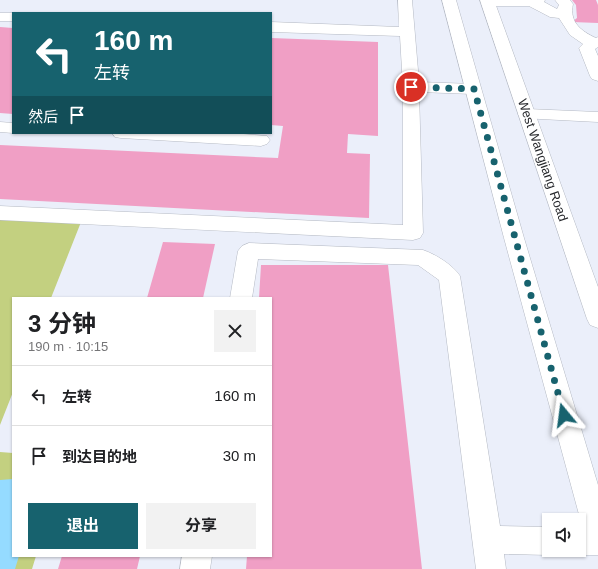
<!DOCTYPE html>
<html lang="zh">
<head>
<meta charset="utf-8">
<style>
	:root { --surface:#fff; --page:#f2f2f2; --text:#202124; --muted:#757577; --line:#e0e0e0; --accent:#17626e }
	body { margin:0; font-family:Arial,"Noto Sans SC",sans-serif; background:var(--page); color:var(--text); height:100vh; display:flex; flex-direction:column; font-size:15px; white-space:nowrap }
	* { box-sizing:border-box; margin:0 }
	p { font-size:13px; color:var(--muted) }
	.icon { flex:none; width:22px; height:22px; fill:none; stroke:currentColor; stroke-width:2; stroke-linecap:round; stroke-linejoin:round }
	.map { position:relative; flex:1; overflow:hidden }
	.drawer { position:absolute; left:12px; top:297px; width:260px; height:260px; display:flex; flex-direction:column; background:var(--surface); border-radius:0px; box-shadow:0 1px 3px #0004 }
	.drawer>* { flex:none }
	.banner { position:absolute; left:12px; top:12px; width:260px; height:122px; border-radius:0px; box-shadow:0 1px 3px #0004; background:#17626e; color:#fff; overflow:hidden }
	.tools { position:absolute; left:542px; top:513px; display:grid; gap:8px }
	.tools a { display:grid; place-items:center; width:44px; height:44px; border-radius:0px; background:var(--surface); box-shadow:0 1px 3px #0004; font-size:20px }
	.pin { position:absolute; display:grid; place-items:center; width:34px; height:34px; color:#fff; margin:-17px; border:2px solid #fff; border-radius:50%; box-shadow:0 1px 4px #0007 }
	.me { position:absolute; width:44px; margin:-22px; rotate:344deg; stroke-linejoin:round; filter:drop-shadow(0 0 3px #0008) }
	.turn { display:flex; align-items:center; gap:14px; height:84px; padding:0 16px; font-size:18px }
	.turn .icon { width:52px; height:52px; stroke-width:2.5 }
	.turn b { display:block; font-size:28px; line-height:34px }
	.then { display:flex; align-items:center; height:38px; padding:0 16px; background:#0003; gap:8px; font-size:15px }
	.round { display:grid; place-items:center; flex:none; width:42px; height:42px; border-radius:0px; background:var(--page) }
	.summary { display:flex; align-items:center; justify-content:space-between; height:68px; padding:0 16px }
	h1 { font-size:24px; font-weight:700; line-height:30px }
	.cta { display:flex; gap:8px; margin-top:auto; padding:8px 16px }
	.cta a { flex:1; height:46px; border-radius:0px; background:var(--accent); color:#fff; font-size:16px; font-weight:700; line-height:46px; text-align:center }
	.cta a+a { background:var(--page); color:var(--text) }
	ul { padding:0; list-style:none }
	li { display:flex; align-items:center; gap:12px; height:60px; padding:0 16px; border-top:1px solid var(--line) }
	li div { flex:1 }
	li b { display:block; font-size:15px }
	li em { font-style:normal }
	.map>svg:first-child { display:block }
	.green { fill:#c3d080 }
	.water { fill:#95dbff }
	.building { fill:#f09fc5 }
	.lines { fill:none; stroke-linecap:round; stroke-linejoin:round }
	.minor-casing { stroke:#b4b9c3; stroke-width:1 }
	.major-casing { stroke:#b4b9c3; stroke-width:1 }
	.minor { fill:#fff; fill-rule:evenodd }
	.major { fill:#fff; fill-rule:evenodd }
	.route { stroke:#17626e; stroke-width:7; stroke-dasharray:0 12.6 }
	.labels { text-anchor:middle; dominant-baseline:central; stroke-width:3; stroke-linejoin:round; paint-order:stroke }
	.street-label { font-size:13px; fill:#282a2e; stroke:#fff }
</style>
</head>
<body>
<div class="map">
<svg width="598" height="569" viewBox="0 0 598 569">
	<rect width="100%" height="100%" fill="#ebeffa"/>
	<!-- green -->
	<g class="green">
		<polygon points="0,213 83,217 51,298 13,298 13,392 0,425"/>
		<polygon points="0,452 13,453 13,556 36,556 32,569 0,569"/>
	</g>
	<!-- water -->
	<polygon class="water" points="13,479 13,556 19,556 15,569 0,569 0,480"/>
	<!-- building -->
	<g class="building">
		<polygon points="572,0 596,0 598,5 598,23 572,22 577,18 576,5"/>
		<polygon points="0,27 13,28 13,114 0,113"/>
		<polygon points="271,38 378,42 378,136 348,134 347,153 370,154 369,218 0,199 0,145 278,158 283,126 271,125"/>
		<polygon points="163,242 215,244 203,298 147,298"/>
		<polygon points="261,265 388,265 422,569 246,569 247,556 271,556 271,298 259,298"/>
		<polygon points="62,556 140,556 137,569 58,569"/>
	</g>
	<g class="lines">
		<!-- minor casing -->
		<g class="minor-casing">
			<g id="minor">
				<polygon points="398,0 412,0 419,82 473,84 479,85 481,89 479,93 473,94 419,92 423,233 420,238 413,240 0,220 0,206 403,225 403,87 400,36 271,32 271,22 399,27"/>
				<path d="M 482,0 L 545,0 L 544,2 L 557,9 L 559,5 L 555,0 L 570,0 L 573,4 C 569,22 581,31 596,38 L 598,37 L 598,47 L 595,49 L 598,56 L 598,81 L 592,79 L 590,76 L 579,48 L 583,44 L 570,35 L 559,18 L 550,17 L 529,6 L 488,6 L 483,5 L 481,2 Z"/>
				<polygon points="0,13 15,13 13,13 13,21 0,21"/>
				<polygon points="527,109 598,112 598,122 521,118 518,114 521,110"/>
				<polygon points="0,122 13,123 13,133 14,133 13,133 0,132"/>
				<polygon points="112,133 231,133 267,136 270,140 267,144 261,146 121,138 115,137"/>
				<path d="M 249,243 L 423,250 C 435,254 453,265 460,276 L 500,526 L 549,527 L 549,550 L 559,551 L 549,555 L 504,554 L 506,569 L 476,569 L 439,280 L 418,265 L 258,259 L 252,298 L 230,298 L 238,251 L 242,246 Z"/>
				<polygon points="579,527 598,527 598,555 579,555 569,551 579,550"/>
				<polygon points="182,556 212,556 210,569 180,569"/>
			</g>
		</g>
		<!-- major casing -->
		<g class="major-casing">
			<g id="major">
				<polygon points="442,0 456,0 524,238 598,485 598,547 588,543 584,533 504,238"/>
				<polygon points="480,0 494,0 598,287 598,328 590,325 587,319"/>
			</g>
		</g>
		<!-- minor -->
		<use href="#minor" class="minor"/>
		<!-- major -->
		<use href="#major" class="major"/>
	</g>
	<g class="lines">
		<!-- route -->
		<polyline class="route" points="411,87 474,89 564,415"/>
	</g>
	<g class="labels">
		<!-- street labels -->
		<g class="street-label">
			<text transform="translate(543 160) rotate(71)">West Wangjiang Road</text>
		</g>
	</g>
</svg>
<div class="tools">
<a><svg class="icon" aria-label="sound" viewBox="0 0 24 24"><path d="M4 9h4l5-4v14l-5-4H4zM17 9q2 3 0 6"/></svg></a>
</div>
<div class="pin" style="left:411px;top:87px;background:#d93025"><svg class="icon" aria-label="arrive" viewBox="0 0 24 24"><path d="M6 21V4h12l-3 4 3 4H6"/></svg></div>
<svg class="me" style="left:564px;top:415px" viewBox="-20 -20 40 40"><path d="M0-17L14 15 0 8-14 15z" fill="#17626e" stroke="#fff" stroke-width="4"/></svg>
<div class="banner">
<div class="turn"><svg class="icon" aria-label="left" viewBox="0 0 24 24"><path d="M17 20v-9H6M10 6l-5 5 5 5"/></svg><div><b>160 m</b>左转</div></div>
<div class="then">然后<svg class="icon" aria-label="arrive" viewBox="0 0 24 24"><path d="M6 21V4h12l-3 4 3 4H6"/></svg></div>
</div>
<section class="drawer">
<div class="summary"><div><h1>3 分钟</h1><p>190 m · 10:15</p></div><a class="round"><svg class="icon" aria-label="close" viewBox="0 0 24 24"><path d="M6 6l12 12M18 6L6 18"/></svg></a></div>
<ul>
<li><svg class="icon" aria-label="left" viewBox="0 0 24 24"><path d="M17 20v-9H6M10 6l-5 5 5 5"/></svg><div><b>左转</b></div><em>160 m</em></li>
<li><svg class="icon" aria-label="arrive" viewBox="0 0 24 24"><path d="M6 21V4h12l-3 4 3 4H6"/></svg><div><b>到达目的地</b></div><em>30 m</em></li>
</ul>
<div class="cta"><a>退出</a><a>分享</a></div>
</section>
</div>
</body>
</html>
